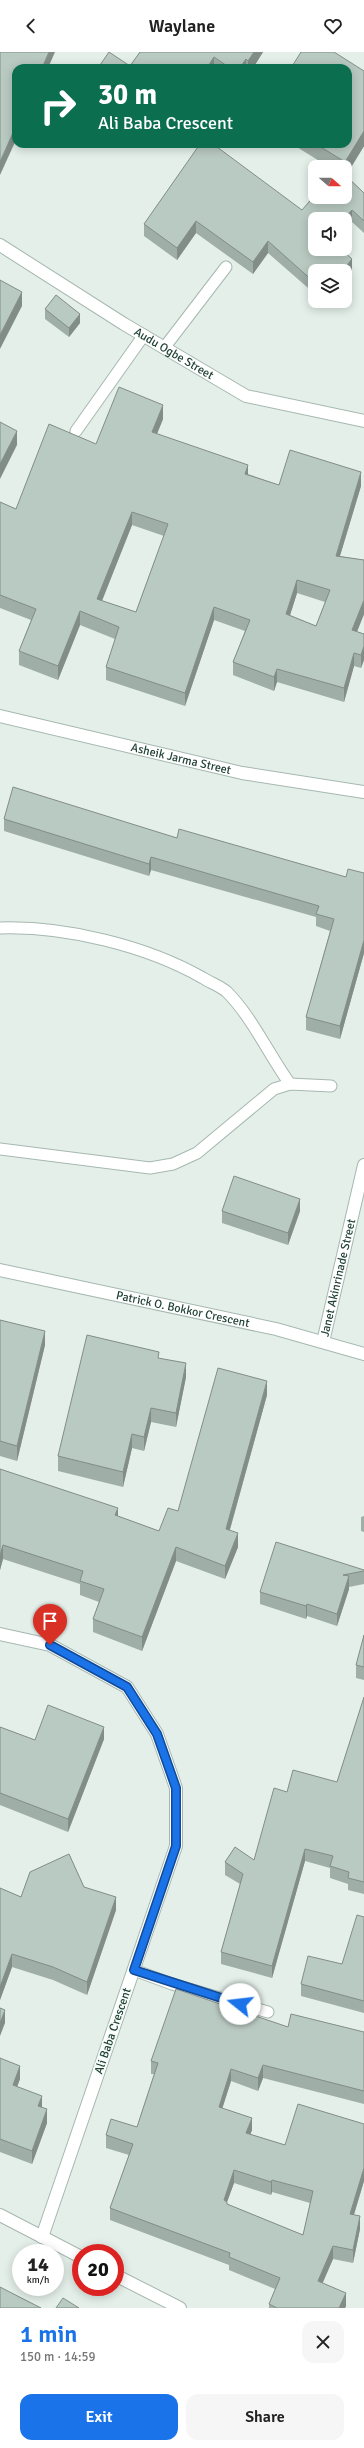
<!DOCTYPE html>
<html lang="en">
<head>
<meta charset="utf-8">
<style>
	:root { --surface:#fff; --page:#f6f6f6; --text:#222; --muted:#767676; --accent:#1a73e8 }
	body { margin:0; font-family:Signika,sans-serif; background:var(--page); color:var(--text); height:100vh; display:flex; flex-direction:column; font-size:15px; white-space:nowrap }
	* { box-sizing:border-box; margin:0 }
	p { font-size:13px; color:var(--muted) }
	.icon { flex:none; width:22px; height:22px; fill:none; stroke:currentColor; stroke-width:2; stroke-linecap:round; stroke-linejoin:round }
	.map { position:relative; height:2256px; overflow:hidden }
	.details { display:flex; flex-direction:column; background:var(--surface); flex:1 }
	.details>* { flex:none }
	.hud { position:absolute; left:12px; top:12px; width:340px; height:84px; border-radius:12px; box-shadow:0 2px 10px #0003; background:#0b6e4f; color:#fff; overflow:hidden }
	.needle { width:26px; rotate:110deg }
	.fabs { position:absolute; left:308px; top:108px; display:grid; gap:8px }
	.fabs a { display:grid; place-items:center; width:44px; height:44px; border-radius:8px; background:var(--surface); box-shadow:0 2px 10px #0003; font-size:20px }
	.speed { position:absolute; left:12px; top:2192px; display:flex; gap:8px; font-size:20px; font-weight:700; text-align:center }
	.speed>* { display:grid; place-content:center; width:52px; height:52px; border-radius:50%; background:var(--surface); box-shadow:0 2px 10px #0003; line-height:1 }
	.speed small { font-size:10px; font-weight:400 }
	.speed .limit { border:6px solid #d22; background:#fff; color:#111 }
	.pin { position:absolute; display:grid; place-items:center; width:34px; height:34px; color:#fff; margin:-41px -17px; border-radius:50% 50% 50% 0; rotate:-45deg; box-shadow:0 0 4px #0007 }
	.pin .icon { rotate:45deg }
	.me { position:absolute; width:44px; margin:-22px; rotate:286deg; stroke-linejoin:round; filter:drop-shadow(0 0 3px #0008) }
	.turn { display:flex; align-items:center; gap:14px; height:84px; padding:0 20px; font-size:18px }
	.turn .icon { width:52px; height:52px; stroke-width:2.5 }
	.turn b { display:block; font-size:28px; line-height:34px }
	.round { display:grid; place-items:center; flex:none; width:42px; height:42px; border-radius:12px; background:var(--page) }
	.summary { display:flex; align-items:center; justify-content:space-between; height:68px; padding:0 20px }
	h1 { font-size:24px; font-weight:600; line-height:30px; color:var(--accent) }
	.button { display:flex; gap:8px; margin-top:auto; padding:8px 20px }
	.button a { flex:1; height:46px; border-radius:12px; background:var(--accent); color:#fff; font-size:16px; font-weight:600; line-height:46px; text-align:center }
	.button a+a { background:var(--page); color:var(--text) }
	header { display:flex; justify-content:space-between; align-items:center; height:52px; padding:0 20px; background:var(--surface); font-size:18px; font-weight:600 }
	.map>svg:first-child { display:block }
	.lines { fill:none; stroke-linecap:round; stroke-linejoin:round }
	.service-casing { stroke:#a6b8b0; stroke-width:13 }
	.minor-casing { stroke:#a6b8b0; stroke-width:14 }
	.service { stroke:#fff; stroke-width:11 }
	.minor { stroke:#fff; stroke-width:12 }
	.wall { fill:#9faea7; fill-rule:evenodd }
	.shaded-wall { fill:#828d88 }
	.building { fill:#b9cac2; stroke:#828d88; fill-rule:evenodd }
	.route-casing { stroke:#114b97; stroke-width:10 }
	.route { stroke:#1a73e8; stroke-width:7 }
	.labels { text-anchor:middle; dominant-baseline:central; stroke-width:3.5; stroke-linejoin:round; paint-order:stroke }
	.street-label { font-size:12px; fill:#224237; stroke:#f5fbf8 }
</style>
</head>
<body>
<header><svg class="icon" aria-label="back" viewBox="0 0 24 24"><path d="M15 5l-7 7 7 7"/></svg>Waylane<svg class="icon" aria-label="heart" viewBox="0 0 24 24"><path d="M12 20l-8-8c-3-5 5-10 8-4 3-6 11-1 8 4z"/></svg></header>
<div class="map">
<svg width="364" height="2256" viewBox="0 0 364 2256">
	<rect width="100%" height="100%" fill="#e4efe9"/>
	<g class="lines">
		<!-- service casing -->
		<g class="service-casing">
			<g id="service">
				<polyline points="164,296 226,215"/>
				<polyline points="76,379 144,283"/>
				<path d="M 0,876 C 66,874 147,894 203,926 C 211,931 220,934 227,940 C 252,965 269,1003 290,1032"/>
				<polyline points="0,1097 150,1116 173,1112 197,1101 274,1037 290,1032 331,1034"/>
				<polyline points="134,1918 172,1932 268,1960"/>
			</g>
		</g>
		<!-- minor casing -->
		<g class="minor-casing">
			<g id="minor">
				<path id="s1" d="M 0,193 L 124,272 L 246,344 L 364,369"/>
				<path id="s2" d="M 0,664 L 242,721 L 364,740"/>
				<path id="s3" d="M 0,1218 L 276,1277 L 364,1302"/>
				<path id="s4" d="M 323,1290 L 364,1113"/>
				<polyline points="0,1582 50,1593 127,1635 157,1682 176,1736 176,1794 42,2185"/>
				<polyline points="0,2163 81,2205"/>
				<polyline points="115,2223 180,2256"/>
			</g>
		</g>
		<!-- service -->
		<use href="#service" class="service"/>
		<!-- minor -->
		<use href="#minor" class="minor"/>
	</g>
	<!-- wall -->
	<g class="wall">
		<polygon points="140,0 263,0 253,16 98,16 130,14"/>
		<polygon points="364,19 364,94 346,124 364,141 364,181 352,170 315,167 352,218 345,227 345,219 315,219 315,242 268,201 253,222 196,181 177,208 144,184 144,172 302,158 345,145 345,115 329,115 292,92 348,92"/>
		<polygon points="45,257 80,271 69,285 45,267"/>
		<path d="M 163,367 L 157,382 L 248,422 L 279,433 L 361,434 L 340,504 L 364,508 L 364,562 L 357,580 L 364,582 L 364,608 L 361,616 L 354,614 L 344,650 L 277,630 L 274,639 L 233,623 L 233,610 L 245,579 L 214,568 L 185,654 L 106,628 L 106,615 L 115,587 L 80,573 L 58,628 L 19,613 L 19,599 L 31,568 L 0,556 L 0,450 L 16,457 L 96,392 ZM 132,473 L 164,484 L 136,560 L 102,549 ZM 297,541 L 325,550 L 316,574 L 290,563 Z"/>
		<polygon points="4,767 177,786 346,825 364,821 364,901 340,987 306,978 306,965 330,879 316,874 316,865 151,818 149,824 4,779"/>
		<polygon points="222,1159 300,1159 288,1193 222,1171"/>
		<polygon points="0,1268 45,1293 17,1409 0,1404"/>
		<polygon points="159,1306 186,1325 176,1375 151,1370 144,1399 132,1396 123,1435 58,1419 58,1404"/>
		<polygon points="267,1343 230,1478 238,1495 225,1527 176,1509 142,1599 93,1580 93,1567 99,1550 80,1543 80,1532 3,1507 0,1518 0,1417 118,1464 159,1479 178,1459"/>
		<polygon points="364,1464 364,1480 361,1479 361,1465"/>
		<polygon points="364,1518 364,1532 349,1535 349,1537 337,1574 307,1564 306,1567 260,1552 260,1540"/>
		<polygon points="364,1583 364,1628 356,1626 356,1613"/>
		<polygon points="364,1645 364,1842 348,1838 348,1832 330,1826 330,1816 305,1809 272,1926 221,1912 221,1900 240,1832 225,1823 225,1810 254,1808 287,1740 337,1730"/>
		<polygon points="0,1675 35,1688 104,1687 68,1780 0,1753"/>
		<polygon points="84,1835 116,1858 87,1943 53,1928 12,1915 0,1948 0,1836 21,1845"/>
		<polygon points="364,1865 364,1961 301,1944 301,1932 342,1912"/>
		<path d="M 288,1975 L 364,1980 L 364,2052 L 263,2026 L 258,2039 L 231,2029 L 222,2056 L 252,2078 L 250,2082 L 285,2093 L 364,2072 L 364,2129 L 354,2163 L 360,2177 L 353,2211 L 333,2207 L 322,2231 L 346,2254 L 345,2256 L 269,2256 L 269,2252 L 275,2237 L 229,2218 L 229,2213 L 110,2168 L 110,2156 L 129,2103 L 106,2096 L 106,2083 L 137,2075 L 154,2022 L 151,2022 L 151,2009 ZM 234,2131 L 271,2143 L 272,2140 L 310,2151 L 303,2183 L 227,2152 L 227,2150 Z"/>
		<polygon points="0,2006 20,2027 17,2034 42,2056 47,2071 32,2112 0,2100"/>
	</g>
	<!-- shaded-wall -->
	<g class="shaded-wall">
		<polygon points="49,0 55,0 48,16 42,16"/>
		<polygon points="254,0 263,0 253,16 248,16 248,9"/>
		<polygon points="214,5 214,16 207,16"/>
		<polygon points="246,7 246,16 240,16"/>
		<polygon points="16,74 16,88 0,123 0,110"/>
		<polygon points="364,79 364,94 345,125 345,110"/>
		<polygon points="352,158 352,170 345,178 345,167 344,167"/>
		<polygon points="196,169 196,181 177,208 177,196"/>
		<polygon points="268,189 268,201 253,222 253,210"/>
		<polygon points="352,207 352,218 345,227 345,219 342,219"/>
		<polygon points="22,240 22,254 0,297 0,283"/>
		<polygon points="80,262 80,271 69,285 69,276"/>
		<polygon points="163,353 163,367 152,394 152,380"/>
		<polygon points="17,379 17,393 0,427 0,412"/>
		<polygon points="248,413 248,426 245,422"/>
		<polygon points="361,420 361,434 336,517 336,504"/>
		<polygon points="132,460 132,473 97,561 97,547"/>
		<polygon points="297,528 297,541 286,576 286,562"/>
		<polygon points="364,548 364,562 352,592 352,578"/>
		<polygon points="214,555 214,568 185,654 185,641"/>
		<polygon points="80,559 80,573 58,628 58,614"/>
		<polygon points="364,594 364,608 361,616 361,603"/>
		<polygon points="354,601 354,614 344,650 344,636"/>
		<polygon points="277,617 277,630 274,639 274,625"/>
		<polygon points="151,805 151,818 149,824 149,812"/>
		<polygon points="364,888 364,901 340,987 340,974"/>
		<polygon points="300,1147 300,1159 288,1193 288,1181"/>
		<polygon points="45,1279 45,1293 17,1409 17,1394"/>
		<polygon points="186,1311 186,1325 176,1375 176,1361"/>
		<polygon points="267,1329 267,1343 226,1491 226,1477"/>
		<polygon points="151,1356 151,1370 144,1399 144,1385"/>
		<polygon points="132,1382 132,1396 123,1435 123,1420"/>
		<polygon points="118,1456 118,1470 115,1463"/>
		<polygon points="238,1481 238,1495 225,1527 225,1514"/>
		<polygon points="3,1493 3,1507 0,1518 0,1504"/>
		<polygon points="176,1495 176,1509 142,1599 142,1585"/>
		<polygon points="349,1524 349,1537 337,1574 337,1562"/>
		<polygon points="307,1552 307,1564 306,1567 306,1554"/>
		<polygon points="104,1675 104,1687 68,1780 68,1767"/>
		<polygon points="305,1797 305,1809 272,1926 272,1914"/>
		<polygon points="116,1845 116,1858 87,1943 87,1930"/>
		<polygon points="12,1902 12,1915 0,1948 0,1935"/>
		<polygon points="5,1958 5,1971 0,1984 0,1971"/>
		<polygon points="263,2013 263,2026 258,2039 258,2026"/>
		<polygon points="20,2014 20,2027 13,2046 13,2033"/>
		<polygon points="231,2017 231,2029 219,2067 219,2055"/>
		<polygon points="42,2044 42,2057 38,2054"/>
		<polygon points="47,2057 47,2071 32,2112 32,2099"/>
		<polygon points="252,2066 252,2078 246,2094 246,2081"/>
		<polygon points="364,2116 364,2129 350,2175 350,2162"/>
		<polygon points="234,2118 234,2131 227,2150 227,2162 224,2148"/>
		<polygon points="272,2128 272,2140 271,2143 271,2130"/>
		<polygon points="360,2164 360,2177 353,2211 353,2198"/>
		<polygon points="333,2194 333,2207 318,2242 318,2229"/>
		<polygon points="346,2241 346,2254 345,2256 339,2256"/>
	</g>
	<!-- building -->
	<g class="building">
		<polygon points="0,0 49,0 42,16 16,16 16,74 0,110"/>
		<polygon points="109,0 130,14 140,0 254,0 248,9 246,7 240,16 230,16 214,5 207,16 98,16"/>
		<polygon points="301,0 334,0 364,19 364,79 345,110 316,92 348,92 348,16 291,16"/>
		<polygon points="200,92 213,92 302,158 315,143 315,145 345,145 345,123 364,141 364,169 352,158 344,167 315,167 315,197 341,197 352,207 342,219 315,219 315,231 268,189 253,210 196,169 177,196 144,172"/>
		<polygon points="0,228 22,240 0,283"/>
		<polygon points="56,243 80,262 69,276 45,257"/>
		<path d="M 119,335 L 163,353 L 152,380 L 248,413 L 245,422 L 279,433 L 290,398 L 361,420 L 336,504 L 364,508 L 364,548 L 352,578 L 364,582 L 364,594 L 361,603 L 354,601 L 344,636 L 277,617 L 274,625 L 233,610 L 250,568 L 214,555 L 185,641 L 106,615 L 119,575 L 80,559 L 58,614 L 19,599 L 36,557 L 0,543 L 0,450 L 16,457 L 49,372 L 96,392 ZM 132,460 L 168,472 L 136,560 L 97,547 ZM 297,528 L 330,538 L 316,574 L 286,562 Z"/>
		<polygon points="0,370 17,379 0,412"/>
		<polygon points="13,735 177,786 179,777 346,825 348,817 364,821 364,888 340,974 306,965 334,867 316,862 319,854 151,805 149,812 4,767"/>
		<polygon points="234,1124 300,1147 288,1181 222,1159"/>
		<polygon points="0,1268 45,1279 17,1394 0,1389"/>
		<polygon points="87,1283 159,1300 158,1306 186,1311 176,1361 151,1356 144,1385 132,1382 123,1420 58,1404"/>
		<polygon points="218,1316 267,1329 226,1477 238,1481 225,1514 176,1495 142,1585 93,1567 104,1537 80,1529 83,1519 3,1493 0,1504 0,1417 118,1456 115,1463 159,1479 168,1456 178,1459"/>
		<polygon points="276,1490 364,1518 364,1519 343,1523 349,1524 337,1562 307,1552 306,1554 260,1540"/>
		<polygon points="364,1583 364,1615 356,1613"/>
		<polygon points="364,1645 364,1830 348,1826 349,1820 330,1814 333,1804 305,1797 272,1914 221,1900 243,1822 225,1810 235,1795 254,1808 274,1736 287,1740 293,1718 337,1730"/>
		<polygon points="48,1653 104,1675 68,1767 0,1741 0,1675 35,1688"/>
		<polygon points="69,1802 84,1835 116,1845 87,1930 53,1915 12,1902 0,1935 0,1836 21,1845 30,1820"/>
		<polygon points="357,1863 364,1865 364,1949 301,1932 308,1904 342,1912"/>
		<path d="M 176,1937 L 288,1975 L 291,1962 L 364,1980 L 364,2039 L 263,2013 L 258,2026 L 231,2017 L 219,2055 L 252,2066 L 246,2081 L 285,2093 L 298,2052 L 364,2072 L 364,2116 L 350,2162 L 360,2164 L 353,2198 L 333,2194 L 318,2229 L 346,2241 L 339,2256 L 277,2256 L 269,2252 L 280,2226 L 229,2205 L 230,2201 L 110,2156 L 133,2092 L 106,2083 L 111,2067 L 137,2075 L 158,2011 L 151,2009 ZM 234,2118 L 271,2130 L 272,2128 L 313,2139 L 303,2183 L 227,2152 L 227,2150 L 224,2148 Z"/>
		<polygon points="0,1956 5,1958 0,1971"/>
		<polygon points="0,2006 20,2014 13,2033 42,2044 38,2054 47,2057 32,2099 0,2087"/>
		<polygon points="0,2235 41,2256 0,2256"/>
		<polygon points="63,2246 79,2256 56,2256"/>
	</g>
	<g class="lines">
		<!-- route casing -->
		<g class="route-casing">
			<polyline id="route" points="50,1593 127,1635 157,1682 176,1736 176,1794 134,1918 240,1952"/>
		</g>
		<!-- route -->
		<use href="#route" class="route"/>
	</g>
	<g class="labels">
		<!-- street labels -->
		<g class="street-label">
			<text stroke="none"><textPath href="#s1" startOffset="205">Audu Ogbe Street</textPath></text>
			<text stroke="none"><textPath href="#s2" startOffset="186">Asheik Jarma Street</textPath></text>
			<text stroke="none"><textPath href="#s4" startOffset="66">Janet Akinrinade Street</textPath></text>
			<text stroke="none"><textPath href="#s3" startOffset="187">Patrick O. Bokkor Crescent</textPath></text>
			<text transform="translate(113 1979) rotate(-71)">Ali Baba Crescent</text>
		</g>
	</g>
</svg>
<div class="fabs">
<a><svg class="needle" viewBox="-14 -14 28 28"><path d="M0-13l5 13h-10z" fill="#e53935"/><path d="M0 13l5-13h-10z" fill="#767676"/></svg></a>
<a><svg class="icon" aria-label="sound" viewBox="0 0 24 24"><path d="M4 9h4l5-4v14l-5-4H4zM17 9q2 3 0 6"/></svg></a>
<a><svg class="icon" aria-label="layers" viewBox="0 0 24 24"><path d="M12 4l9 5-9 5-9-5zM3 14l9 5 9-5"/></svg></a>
</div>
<div class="speed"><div>14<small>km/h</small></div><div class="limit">20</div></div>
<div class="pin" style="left:50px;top:1593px;background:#d93025"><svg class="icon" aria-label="arrive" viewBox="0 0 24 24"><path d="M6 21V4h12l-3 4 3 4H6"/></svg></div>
<svg class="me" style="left:240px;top:1952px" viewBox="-20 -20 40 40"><circle r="19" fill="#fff"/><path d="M0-13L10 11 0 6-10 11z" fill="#1a73e8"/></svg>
<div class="hud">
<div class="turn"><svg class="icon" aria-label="right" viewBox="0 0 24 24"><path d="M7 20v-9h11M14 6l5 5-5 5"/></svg><div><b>30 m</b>Ali Baba Crescent</div></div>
</div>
</div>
<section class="details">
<div class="summary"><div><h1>1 min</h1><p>150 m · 14:59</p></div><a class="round"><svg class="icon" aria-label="close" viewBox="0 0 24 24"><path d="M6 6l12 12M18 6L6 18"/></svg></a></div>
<div class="button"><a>Exit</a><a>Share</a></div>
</section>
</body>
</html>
